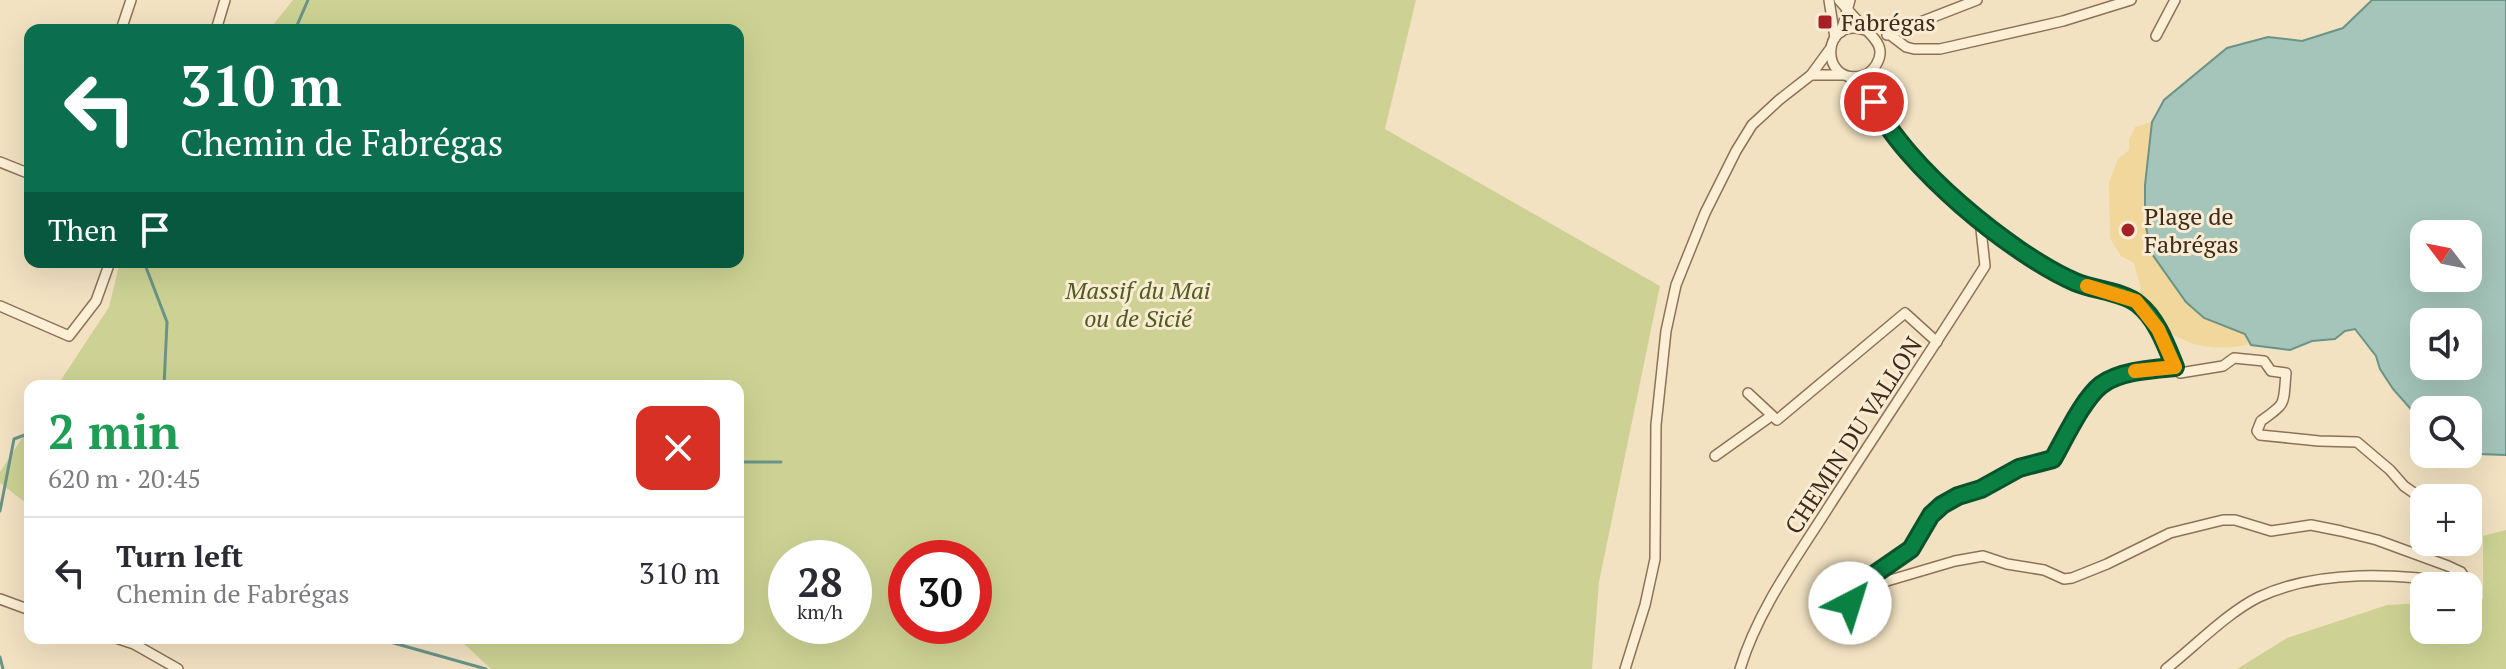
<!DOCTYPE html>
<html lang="en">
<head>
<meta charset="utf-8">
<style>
	:root { --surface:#fff; --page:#f7f7f7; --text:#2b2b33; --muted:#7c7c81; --line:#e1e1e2 }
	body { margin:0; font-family:"PT Serif",serif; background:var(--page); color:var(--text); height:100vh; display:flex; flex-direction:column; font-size:30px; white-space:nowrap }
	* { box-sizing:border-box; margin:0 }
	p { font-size:26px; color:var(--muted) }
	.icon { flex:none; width:44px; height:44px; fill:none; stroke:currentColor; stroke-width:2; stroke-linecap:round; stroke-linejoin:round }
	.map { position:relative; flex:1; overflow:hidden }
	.details { position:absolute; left:24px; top:380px; width:720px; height:264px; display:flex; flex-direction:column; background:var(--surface); border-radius:16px; box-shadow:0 8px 32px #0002 }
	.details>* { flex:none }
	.hud { position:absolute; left:24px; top:24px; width:720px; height:244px; border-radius:16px; box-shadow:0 8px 32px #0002; background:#0b6e4f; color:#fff; overflow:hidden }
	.needle { width:52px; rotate:302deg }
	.tools { position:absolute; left:2410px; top:220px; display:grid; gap:16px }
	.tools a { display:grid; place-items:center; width:72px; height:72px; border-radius:16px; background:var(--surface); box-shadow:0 8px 32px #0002; font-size:40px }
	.speed { position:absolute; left:768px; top:540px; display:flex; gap:16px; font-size:40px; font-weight:700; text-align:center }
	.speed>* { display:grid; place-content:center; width:104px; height:104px; border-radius:50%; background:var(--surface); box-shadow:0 8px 32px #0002; line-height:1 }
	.speed small { font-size:20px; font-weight:400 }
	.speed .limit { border:12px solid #d22; background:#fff; color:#111 }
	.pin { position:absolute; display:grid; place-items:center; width:68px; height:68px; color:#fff; margin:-34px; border:4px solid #fff; border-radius:50%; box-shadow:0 2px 8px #0007 }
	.me { position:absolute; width:88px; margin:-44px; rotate:40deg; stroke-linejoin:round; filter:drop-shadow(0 0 6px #0008) }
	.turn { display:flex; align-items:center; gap:28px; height:168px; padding:0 24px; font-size:36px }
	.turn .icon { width:104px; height:104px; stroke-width:2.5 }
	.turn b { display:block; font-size:56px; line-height:68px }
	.then { display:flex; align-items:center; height:76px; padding:0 24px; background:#0003; gap:16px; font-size:30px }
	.round { display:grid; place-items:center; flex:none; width:84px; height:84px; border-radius:16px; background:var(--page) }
	.head { display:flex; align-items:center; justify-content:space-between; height:136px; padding:0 24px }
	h1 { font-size:48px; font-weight:600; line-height:60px; color:#1e9e55 }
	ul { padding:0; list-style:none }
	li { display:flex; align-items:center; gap:24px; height:112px; padding:0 24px; border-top:2px solid var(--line) }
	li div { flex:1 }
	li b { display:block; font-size:30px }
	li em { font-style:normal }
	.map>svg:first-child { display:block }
	.green { fill:#cdd294; fill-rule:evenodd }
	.sand { fill:#f1d79c }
	.water { fill:#a5c5ba; stroke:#6a9488; stroke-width:2; fill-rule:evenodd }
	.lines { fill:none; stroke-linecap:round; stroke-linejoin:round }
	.stream { stroke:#6a9488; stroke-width:3 }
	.minor-casing { stroke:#8e7257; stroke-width:12 }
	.minor { stroke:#fcefd6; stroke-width:9 }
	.route-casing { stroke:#07532c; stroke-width:20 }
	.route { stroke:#0b8043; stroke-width:14 }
	.slow { stroke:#f59e0b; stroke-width:14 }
	.poi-dot { fill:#a42126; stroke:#f9ecd2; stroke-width:3 }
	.labels { text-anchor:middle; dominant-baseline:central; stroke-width:6; stroke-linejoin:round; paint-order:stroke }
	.poi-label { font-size:24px; fill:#3d2b1d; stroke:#f9ecd2; text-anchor:start }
	.park-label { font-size:24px; font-style:italic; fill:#4e5b21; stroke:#f9ecd2 }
	.street-label { font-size:24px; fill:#3d2b1d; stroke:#f9ecd2 }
</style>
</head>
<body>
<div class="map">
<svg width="2506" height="669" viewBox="0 0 2506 669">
	<rect width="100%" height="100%" fill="#f2e2c2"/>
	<!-- green -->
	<g class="green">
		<path d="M 293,0 L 1416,0 L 1385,129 L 1660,286 L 1599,582 L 1592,669 L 491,669 L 458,638 L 738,638 L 738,386 L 57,386 L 109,307 L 120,262 L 738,262 L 738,30 L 269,30 ZM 786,558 L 854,558 L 854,626 L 786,626 ZM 906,558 L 974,558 L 974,626 L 906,626 Z"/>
		<polygon points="30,426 30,506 0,483 0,472"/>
		<polygon points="2506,530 2506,669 2237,669 2287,638 2387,605 2424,603 2424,630 2468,630 2468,601 2483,599 2483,536"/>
	</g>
	<!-- sand -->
	<path class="sand" d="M 2152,122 L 2145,185 L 2204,318 L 2245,334 L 2249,341 L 2246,345 C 2227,349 2200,349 2182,339 C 2170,334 2173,333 2158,329 L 2136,301 L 2141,289 L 2134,263 L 2121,256 L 2110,238 L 2109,183 L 2118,159 L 2129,150 L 2129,140 L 2135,127 Z"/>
	<!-- water -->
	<path class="water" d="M 2372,0 L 2506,0 L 2506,455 L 2477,454 L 2468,448 L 2468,410 L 2424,410 L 2424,424 L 2393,389 L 2380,369 L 2376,356 L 2355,329 L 2345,331 L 2335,339 L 2312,341 L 2290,350 L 2251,345 L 2245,334 L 2204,318 L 2186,302 L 2152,254 L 2145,223 L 2145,185 L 2152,122 L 2164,100 L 2227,48 L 2268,37 L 2302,41 L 2343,28 ZM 2424,234 L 2468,234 L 2468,278 L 2424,278 ZM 2468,322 L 2468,366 L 2424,366 L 2424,322 Z"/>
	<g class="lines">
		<!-- stream -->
		<g class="stream">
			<polyline points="295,30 308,0"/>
			<polyline points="144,262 167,322 164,386"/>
			<polyline points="738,462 781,462"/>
			<polyline points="0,511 14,439 30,433"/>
			<polyline points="387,638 390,642 486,669"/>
			<polyline points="0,657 3,669"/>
		</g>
		<!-- minor casing -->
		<g class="minor-casing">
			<g id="minor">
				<polyline points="1829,0 1835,38"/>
				<path d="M 1839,0 C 1846,8 1853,16 1860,23 C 1871,36 1888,46 1876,65 C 1872,71 1867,75 1861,76 C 1820,85 1820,16 1865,30"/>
				<polyline points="121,30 131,0"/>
				<polyline points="216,30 225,0"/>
				<polyline points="1841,32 1850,0"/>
				<polyline points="1889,34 1906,47 1914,49 1940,49 2063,21 2131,0"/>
				<polyline points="1887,35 1977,0"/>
				<polyline points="2156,36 2175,0"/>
				<path d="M 1874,69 C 1873,81 1870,93 1875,105 C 1899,165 2014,252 2072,280 C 2092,290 2118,290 2136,301 C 2161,317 2162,353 2180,373 L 2223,366 L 2234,358 L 2264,361 L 2271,371 L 2286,373 C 2283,406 2287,402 2261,421 L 2257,431 L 2260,435 L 2319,441 L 2357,442 L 2390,470 L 2404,486 L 2424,500"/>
				<polyline points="1811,75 1843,75"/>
				<polyline points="1849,77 1871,99"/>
				<polyline points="0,162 30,174"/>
				<polyline points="0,306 69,336 96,301 110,262"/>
				<polyline points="1748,393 1777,420 1905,313 1937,342"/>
				<polyline points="1715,456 1771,416"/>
				<polyline points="0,599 30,610"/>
				<polyline points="116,638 134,644 178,669"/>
				<polyline points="1625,669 1645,605 1655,559 1656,425 1666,331 1676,285 1705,213 1736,151 1752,125 1779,100 1811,75 1830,49"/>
				<path d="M 1740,669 C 1758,610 1795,560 1828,508 C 1880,427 1934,347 1985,266 L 1980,220"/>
				<path d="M 2166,669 C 2194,647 2228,612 2259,597 C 2319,569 2399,573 2462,584 L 2466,579 L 2461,572 L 2448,566 L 2377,540 L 2341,531 L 2311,525 L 2271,531 L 2235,520 L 2223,520 L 2170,533 L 2107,564 L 2072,578 L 2064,579 L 2044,570 L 2007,564 L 1983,556 L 1955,561 L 1887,581 L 1880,585 L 1858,607 L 1852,605 L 1850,600 L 1859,585 L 1911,549 L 1931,515 L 1942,505 L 1958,496 L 1981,489 L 2019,468 L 2053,459 C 2065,438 2082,399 2101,385 C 2119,371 2153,369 2175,367"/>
			</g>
		</g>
		<!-- minor -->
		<use href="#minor" class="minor"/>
	</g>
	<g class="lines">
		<!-- route casing -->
		<g class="route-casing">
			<path id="route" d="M 1850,603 L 1853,592 L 1859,585 L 1911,549 L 1931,515 L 1942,505 L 1958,496 L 1981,489 L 2019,468 L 2053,459 C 2065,438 2083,399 2101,385 C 2119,371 2153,369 2175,367 C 2166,345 2157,319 2138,304 C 2125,292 2093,290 2075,282 C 2011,254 1903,165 1874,102"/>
		</g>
		<!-- route -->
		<use href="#route" class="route"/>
		<!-- slow -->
		<polyline class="slow" points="2087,286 2136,301 2158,329 2175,367 2135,371"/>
	</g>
	<!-- markers -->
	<g class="poi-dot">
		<rect x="1817" y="14" width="16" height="16" rx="4"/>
		<circle cx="2128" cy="230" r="8"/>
	</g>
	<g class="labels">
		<!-- poi labels -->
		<g class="poi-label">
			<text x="1841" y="22">Fabrégas</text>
			<text x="2144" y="216">Plage de<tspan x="2144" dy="28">Fabrégas</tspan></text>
		</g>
		<!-- park labels -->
		<g class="park-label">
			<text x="1138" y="290">Massif du Mai<tspan x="1138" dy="28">ou de Sicié</tspan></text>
		</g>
		<!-- street labels -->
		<g class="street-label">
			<text transform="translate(1853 435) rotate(-57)">CHEMIN DU VALLON</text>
		</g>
	</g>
</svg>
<div class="tools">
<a><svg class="needle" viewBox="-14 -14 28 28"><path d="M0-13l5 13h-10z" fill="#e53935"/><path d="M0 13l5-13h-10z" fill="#7c7c81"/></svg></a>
<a><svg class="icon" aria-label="sound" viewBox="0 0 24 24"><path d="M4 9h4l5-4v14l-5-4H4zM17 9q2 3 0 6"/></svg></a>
<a><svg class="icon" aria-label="search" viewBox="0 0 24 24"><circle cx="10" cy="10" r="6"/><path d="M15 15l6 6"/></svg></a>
<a>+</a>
<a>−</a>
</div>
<div class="speed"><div>28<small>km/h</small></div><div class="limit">30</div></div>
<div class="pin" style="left:1874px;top:102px;background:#d93025"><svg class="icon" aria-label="arrive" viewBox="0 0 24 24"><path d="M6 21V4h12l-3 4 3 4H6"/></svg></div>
<svg class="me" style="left:1850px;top:603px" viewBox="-20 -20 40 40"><circle r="19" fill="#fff"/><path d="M0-13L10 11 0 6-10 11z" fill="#0b8043"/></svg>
<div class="hud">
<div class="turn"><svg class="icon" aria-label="left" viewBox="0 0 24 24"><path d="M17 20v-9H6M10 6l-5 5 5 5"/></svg><div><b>310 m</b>Chemin de Fabrégas</div></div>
<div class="then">Then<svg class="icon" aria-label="arrive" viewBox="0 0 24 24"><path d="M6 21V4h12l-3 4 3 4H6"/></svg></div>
</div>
<section class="details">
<div class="head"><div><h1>2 min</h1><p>620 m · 20:45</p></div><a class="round" style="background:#d93025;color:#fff"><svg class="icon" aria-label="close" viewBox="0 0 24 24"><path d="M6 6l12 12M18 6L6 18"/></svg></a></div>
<ul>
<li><svg class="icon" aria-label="left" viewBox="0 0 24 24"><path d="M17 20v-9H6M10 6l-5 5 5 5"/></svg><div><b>Turn left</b><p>Chemin de Fabrégas</p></div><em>310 m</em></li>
</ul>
</section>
</div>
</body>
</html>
